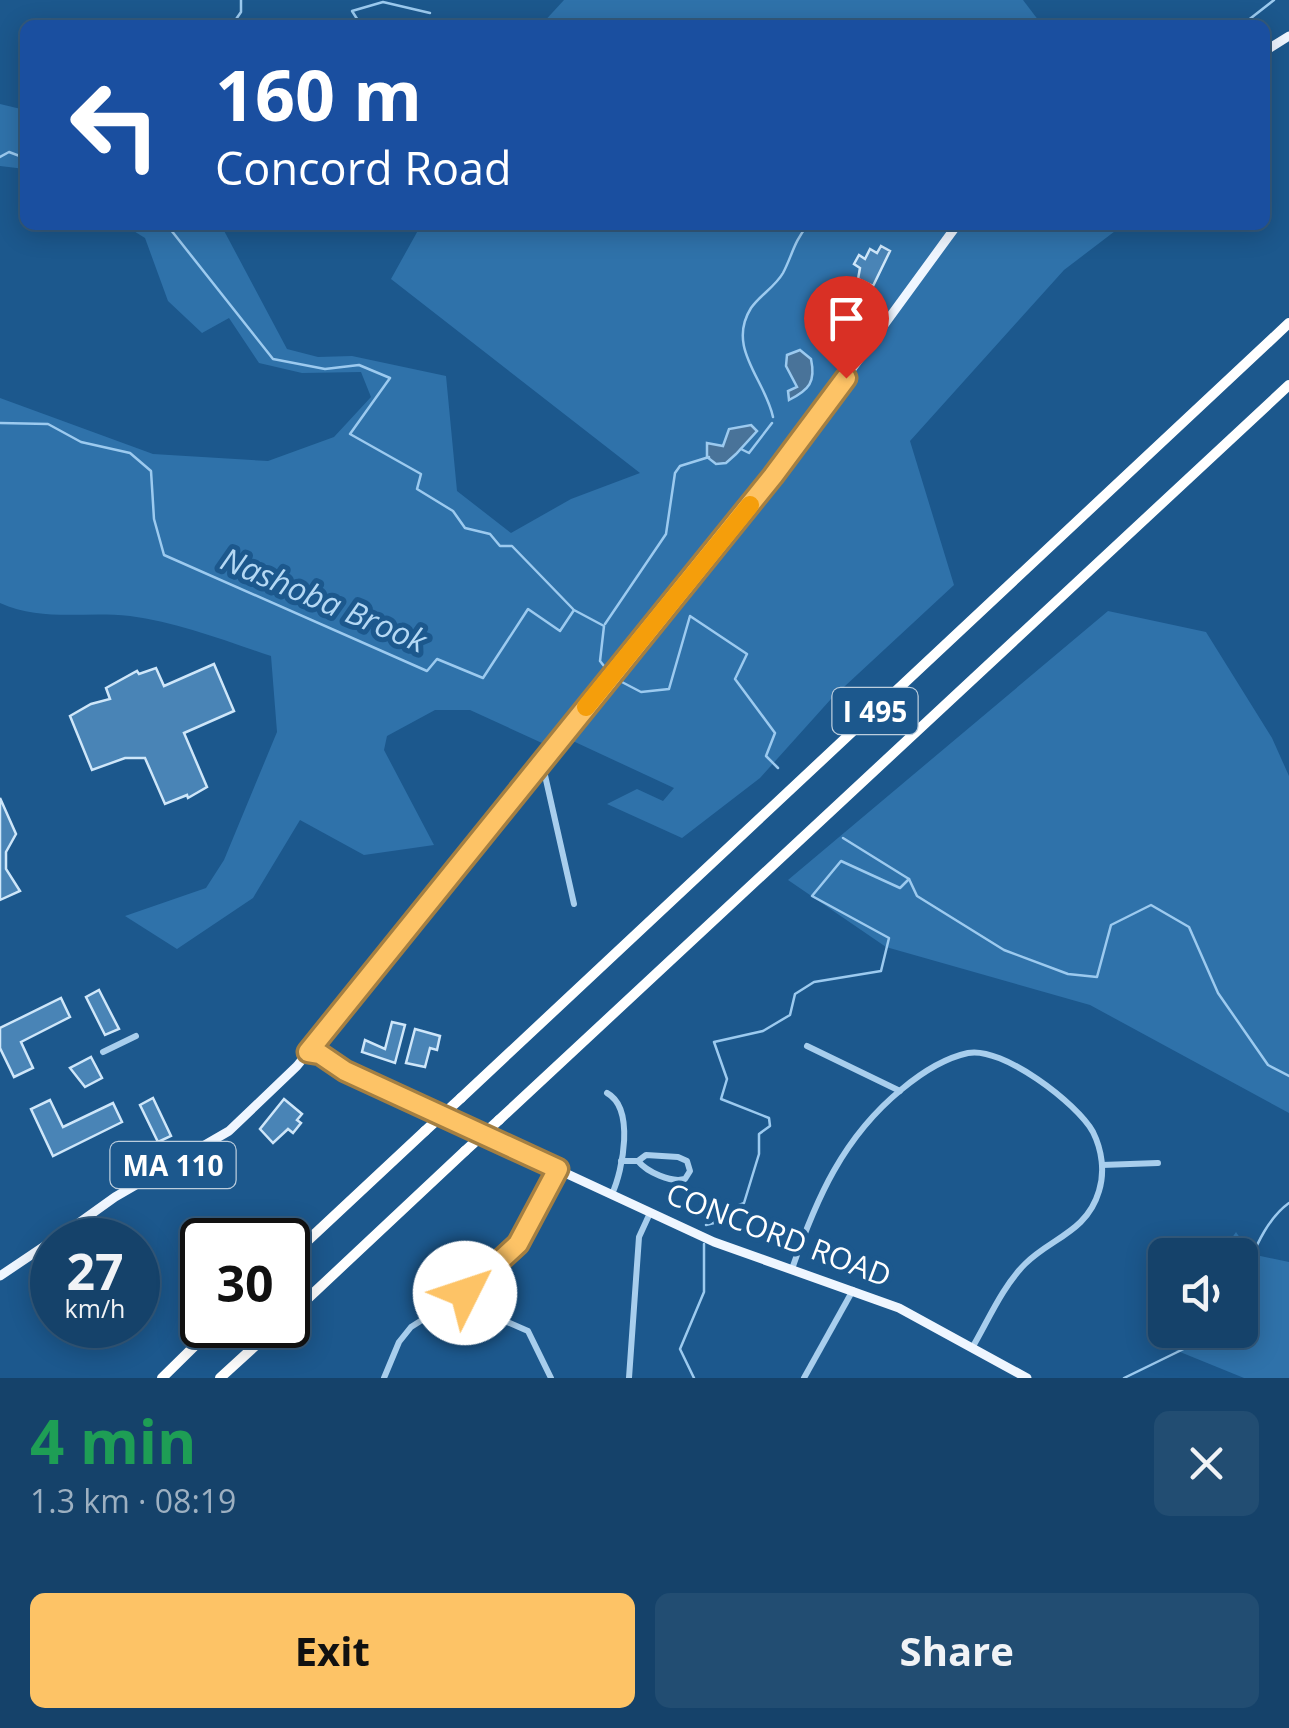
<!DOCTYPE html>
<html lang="en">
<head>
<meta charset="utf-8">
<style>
	:root { --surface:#15426a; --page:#224d72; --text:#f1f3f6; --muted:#9db0c1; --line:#345b7e; --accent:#fdc366 }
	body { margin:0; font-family:"Open Sans",sans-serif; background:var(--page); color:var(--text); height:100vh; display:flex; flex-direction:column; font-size:38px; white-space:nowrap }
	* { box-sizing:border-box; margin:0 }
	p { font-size:32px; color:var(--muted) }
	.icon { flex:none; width:55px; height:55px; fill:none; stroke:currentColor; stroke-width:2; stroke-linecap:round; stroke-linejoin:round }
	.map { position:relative; height:1378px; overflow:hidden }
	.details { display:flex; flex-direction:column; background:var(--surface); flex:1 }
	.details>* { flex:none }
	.top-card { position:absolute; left:20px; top:20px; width:1250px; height:210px; border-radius:15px; box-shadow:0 5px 25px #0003,0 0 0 2px var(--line); background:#1a4fa0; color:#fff; overflow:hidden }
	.fabs { position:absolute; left:1148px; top:1238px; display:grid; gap:20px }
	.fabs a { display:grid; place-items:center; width:110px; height:110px; border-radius:15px; background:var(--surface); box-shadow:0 5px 25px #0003,0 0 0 2px var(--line); font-size:50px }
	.speed { position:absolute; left:30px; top:1218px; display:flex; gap:20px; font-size:50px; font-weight:700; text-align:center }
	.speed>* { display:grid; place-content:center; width:130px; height:130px; border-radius:50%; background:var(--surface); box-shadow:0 5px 25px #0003,0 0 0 2px var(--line); line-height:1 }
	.speed small { font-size:25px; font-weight:400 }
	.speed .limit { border:5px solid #111; border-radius:15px; background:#fff; color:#111 }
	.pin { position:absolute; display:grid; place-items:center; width:85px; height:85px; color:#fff; margin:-102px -42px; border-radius:50% 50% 50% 0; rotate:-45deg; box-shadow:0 0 10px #0007 }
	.pin .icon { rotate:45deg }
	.me { position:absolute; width:110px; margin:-55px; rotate:49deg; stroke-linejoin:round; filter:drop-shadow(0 0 8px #0008) }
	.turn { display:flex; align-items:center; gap:35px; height:210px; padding:0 30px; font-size:45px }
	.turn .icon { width:130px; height:130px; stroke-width:2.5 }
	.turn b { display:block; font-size:70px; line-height:85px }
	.round { display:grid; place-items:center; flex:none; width:105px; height:105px; border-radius:15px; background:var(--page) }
	.head { display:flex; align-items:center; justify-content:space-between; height:170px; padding:0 30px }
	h1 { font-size:60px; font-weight:700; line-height:75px; color:#1e9e55 }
	.button { display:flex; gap:20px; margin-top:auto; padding:20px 30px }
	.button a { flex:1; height:115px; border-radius:15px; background:var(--accent); color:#111; font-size:40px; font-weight:700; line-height:115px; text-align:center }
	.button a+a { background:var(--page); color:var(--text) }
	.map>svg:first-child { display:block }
	.green { fill:#2f72aa }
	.water { fill:#497399; stroke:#9ccaef; stroke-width:2.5 }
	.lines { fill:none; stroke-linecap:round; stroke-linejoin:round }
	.stream { stroke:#9ccaef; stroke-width:2.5 }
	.building { fill:#4984b6; stroke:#cee6f9; stroke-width:2.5 }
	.minor { stroke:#a8ceed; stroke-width:6 }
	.major { stroke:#eff6ff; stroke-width:9 }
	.highway { stroke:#fff; stroke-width:10 }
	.highway-bridge { stroke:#fff; stroke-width:10 }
	.route-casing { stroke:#a47f42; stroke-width:25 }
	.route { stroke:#fdc366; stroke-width:18 }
	.slow { stroke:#f59e0b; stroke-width:18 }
	.labels { text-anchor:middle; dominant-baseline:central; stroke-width:10; stroke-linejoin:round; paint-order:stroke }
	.shield { fill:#1c588d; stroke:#bbcddd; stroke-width:2.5 }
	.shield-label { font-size:28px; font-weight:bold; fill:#fff }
	.street-label { font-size:30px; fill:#fff; stroke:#1c588d }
	.water-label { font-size:32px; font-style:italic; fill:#b4d8f4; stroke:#1c588d }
</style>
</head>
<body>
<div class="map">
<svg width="1289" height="1378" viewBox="0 0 1289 1378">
	<rect width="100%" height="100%" fill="#1c588d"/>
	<!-- green -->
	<g class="green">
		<polygon points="564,0 1023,0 1042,25 541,25"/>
		<polygon points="25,99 25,169 0,166 0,104 21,109"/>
		<path d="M 124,225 L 221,225 L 287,349 L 318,357 L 352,356 L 446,376 L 457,491 L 511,533 L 571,499 L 640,473 L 391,279 L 421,225 L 1123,225 L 1064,270 L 910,441 L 954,585 L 831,699 L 760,778 L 682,838 L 607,804 L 637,789 L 663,801 L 674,788 L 575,742 L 542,743 L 470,710 L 435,710 L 387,736 L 384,750 L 434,845 L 364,855 L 300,820 L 253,898 L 177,949 L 125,916 L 206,888 L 224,860 L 277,732 L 271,656 C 226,641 177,622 130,616 C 85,611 42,622 0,603 L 0,398 L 153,454 L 268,461 L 334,437 L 371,397 L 361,372 L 302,373 L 259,363 L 229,318 L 202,333 L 168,301 L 145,238 Z"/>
		<polygon points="1108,611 1206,632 1272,738 1289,776 1289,1113 1090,1005 886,947 788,880"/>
		<polygon points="1236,1232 1251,1254 1289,1262 1289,1378 1244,1378 1158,1343 1167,1330 1240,1330 1240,1255 1220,1255"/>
	</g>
	<!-- water -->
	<g class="water">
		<path d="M 800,350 L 811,359 C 816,382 809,390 789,400 L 788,391 L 797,387 L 786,366 L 787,355 Z"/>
		<polygon points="751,425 757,431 736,454 726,463 716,464 707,457 707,443 723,446 729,429"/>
	</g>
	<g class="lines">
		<!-- stream -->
		<g class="stream">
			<polyline points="232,25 241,12 241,0"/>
			<polyline points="361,25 352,11 383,2 430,13"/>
			<polyline points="1242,25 1274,0"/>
			<polyline points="0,157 9,152 25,158"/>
			<polyline points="167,225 273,359 325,369 359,365 390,378 350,434 421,474 417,489 453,511 465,528 490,534 500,546 512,546 573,609"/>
			<path d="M 773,417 C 765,379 726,348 751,308 C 760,295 775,287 783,273 C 792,256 794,241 808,225"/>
			<polyline points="0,423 48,424 81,442 130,453 151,471 154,519 164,555 427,671 437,659 483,678 528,609 560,631 574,610 604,626 600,661 608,671"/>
			<polyline points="741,449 749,453 772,423"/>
			<polyline points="605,624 666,534 675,473 680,466 709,457"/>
			<polyline points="618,680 641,692 669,689 690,616 747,654 735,679 775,733 766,756 778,768"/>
			<polyline points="843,838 909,879 917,896 1004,950 1068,974 1097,977 1111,925 1151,905 1189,927 1218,993 1268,1065 1289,1076"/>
			<polyline points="706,1225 714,1223 720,1213 744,1203 759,1154 759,1134 770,1126 769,1118 721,1099 727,1079 714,1042 763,1031 790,1015 795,994 814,982 881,971 889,938 812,896 841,861 900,888 909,879"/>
			<path d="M 1240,1282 C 1253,1255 1264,1221 1289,1203"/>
			<polyline points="694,1378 680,1349 704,1292 704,1244"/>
			<polyline points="1124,1378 1202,1340 1211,1330"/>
		</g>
	</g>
	<!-- building -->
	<g class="building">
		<polygon points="881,246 890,251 873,286 858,279 860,268 854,264 859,255 865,259 870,249 877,253"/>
		<polygon points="214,664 234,711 184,733 207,787 188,798 187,795 165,804 145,758 125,758 92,770 70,716 91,704 110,699 106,688 137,671 139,674 156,668 164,686"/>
		<polygon points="0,798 16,834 6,852 6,869 20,891 0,900"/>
		<polygon points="99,990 119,1029 105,1035 86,997"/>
		<polygon points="61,998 70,1017 21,1042 33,1068 14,1077 0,1048 0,1028"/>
		<polygon points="392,1022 405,1025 395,1063 362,1052 365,1040 385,1049"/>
		<polygon points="415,1029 440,1036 437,1050 430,1048 425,1067 406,1063"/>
		<polygon points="91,1057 102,1078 85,1087 70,1068"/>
		<polygon points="153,1098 171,1136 158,1142 140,1105"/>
		<polygon points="284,1099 302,1114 297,1120 301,1123 293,1133 288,1129 273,1143 260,1129"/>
		<polygon points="50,1100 63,1127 113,1103 122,1122 53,1156 31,1109"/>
	</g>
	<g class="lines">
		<!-- minor -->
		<g class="minor">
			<polyline points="542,762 574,904"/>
			<polyline points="807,1046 900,1091"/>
			<polyline points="103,1052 136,1036"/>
			<path d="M 607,1093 C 635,1108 623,1170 612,1194"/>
			<path d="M 621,1161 L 638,1161 C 647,1172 671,1183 685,1179 L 690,1171 L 687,1161 L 678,1157 L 646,1155 L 638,1161"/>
			<polyline points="1102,1165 1158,1163"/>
			<path d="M 792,1269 C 816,1199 843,1137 902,1089 C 920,1074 945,1058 968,1053 C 1002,1046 1077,1103 1093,1132 C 1102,1150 1105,1172 1099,1191 C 1087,1232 1051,1238 1025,1264 C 1002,1287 988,1321 972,1348"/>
			<polyline points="465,1293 482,1311 528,1331 551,1378"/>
			<polyline points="384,1378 399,1342 411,1327 474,1287 517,1244 557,1170"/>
			<polyline points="629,1378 639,1237 650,1213"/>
			<polyline points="804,1378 853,1290"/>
		</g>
		<!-- major -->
		<g class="major">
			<polyline points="1265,51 1289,36"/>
			<polyline points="308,1052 336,1071 345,1071 714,1242 899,1308 1027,1378"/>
			<polyline points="308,1052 320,1053 345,1071"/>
			<polyline points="55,1240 115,1197 229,1131 297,1066 773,477 957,225"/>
			<polyline points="0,1276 52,1241"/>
		</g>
		<!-- highway -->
		<g class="highway">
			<polyline points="461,1098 1289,323"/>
			<polyline points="499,1120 1289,385"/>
			<polyline points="288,1259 425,1131"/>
			<polyline points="288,1317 465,1151"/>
			<polyline points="162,1378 216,1325"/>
			<polyline points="220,1378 278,1325"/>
		</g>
		<!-- highway-bridge -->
		<g class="highway-bridge">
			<polyline points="425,1131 461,1098"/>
			<polyline points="465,1151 499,1120"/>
		</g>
	</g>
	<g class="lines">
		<!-- route casing -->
		<g class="route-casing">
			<polyline id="route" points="465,1293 518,1244 558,1169 345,1071 320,1054 308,1052 773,476 846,378"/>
		</g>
		<!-- route -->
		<use href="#route" class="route"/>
		<!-- slow -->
		<polyline class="slow" points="586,707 750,505"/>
	</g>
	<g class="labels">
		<!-- shield labels -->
		<g class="shield">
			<rect x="832.5" y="688" width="85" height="46" rx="8"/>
			<rect x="110.5" y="1142" width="125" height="46" rx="8"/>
		</g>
		<g class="shield-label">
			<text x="875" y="711">I 495</text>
			<text x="173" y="1165">MA 110</text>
		</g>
		<!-- street labels -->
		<g class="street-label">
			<text transform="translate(779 1234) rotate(21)">CONCORD ROAD</text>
		</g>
		<!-- water labels -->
		<g class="water-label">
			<text transform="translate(324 599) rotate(23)">Nashoba Brook</text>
		</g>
	</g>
</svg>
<div class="fabs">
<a><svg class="icon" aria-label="sound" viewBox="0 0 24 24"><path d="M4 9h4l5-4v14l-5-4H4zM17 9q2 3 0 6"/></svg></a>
</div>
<div class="speed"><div>27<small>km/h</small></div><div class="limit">30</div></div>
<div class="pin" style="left:846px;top:378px;background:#d93025"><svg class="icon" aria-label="arrive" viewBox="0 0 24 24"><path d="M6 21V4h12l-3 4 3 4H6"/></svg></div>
<svg class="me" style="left:465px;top:1293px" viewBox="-20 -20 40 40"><circle r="19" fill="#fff"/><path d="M0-13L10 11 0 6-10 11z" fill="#fdc366"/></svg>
<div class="top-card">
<div class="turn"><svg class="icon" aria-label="left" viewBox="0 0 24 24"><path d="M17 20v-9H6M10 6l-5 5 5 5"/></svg><div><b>160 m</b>Concord Road</div></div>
</div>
</div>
<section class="details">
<div class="head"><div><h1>4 min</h1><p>1.3 km · 08:19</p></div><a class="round"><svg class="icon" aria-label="close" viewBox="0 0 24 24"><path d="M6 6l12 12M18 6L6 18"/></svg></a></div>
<div class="button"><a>Exit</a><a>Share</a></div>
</section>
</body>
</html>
